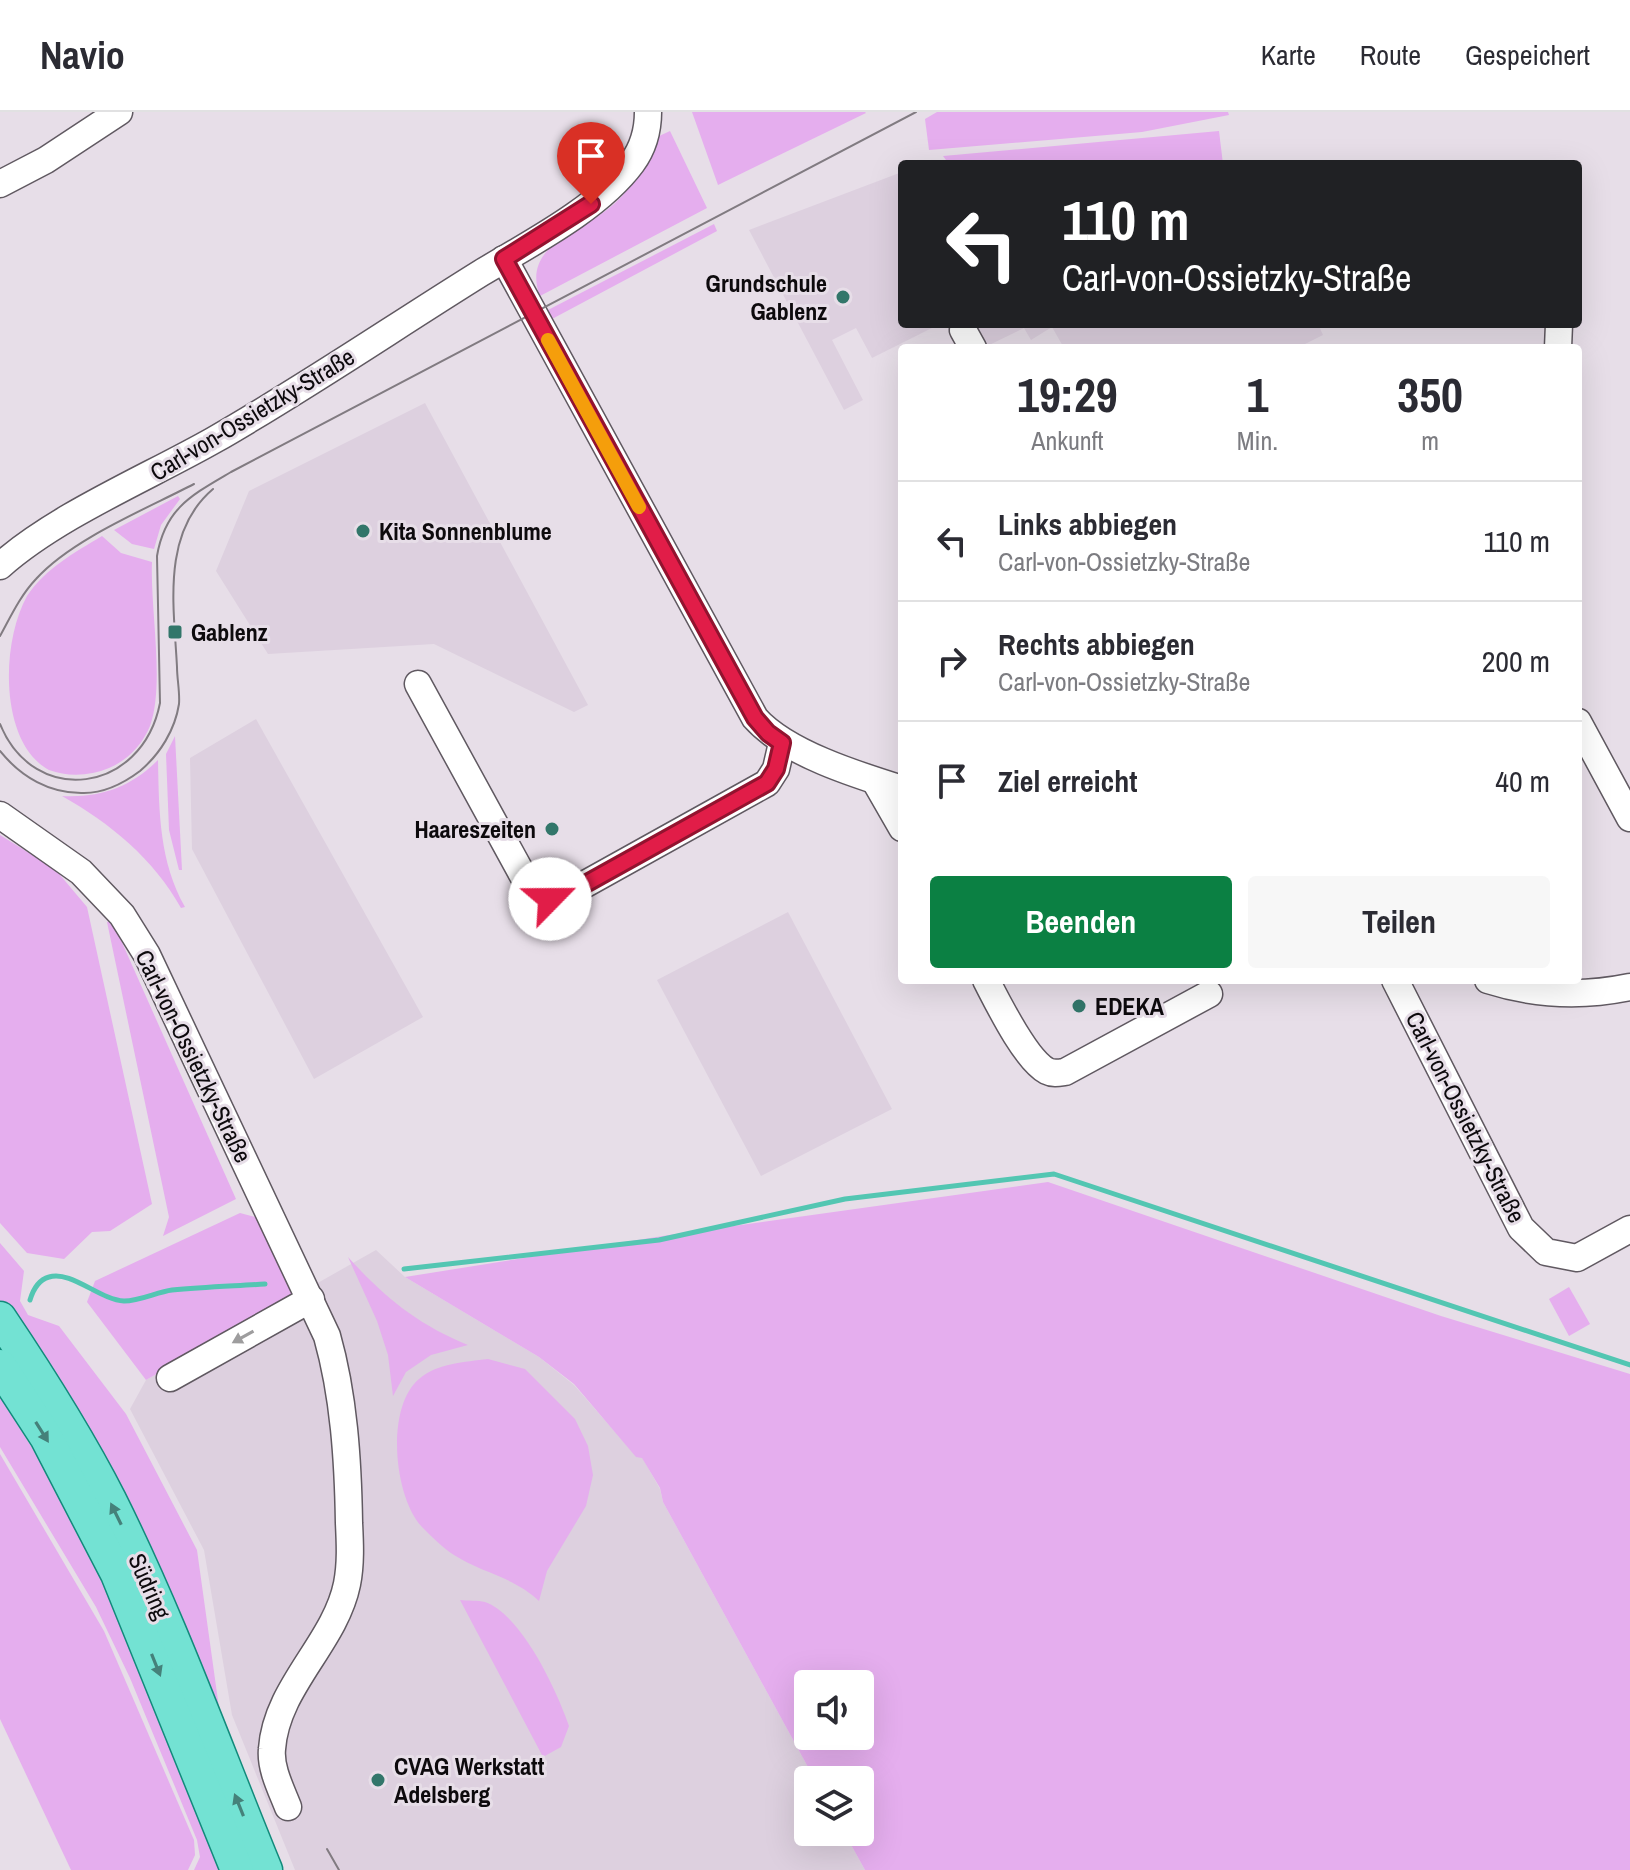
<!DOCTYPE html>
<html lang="de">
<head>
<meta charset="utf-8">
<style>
	:root { --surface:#fff; --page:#f7f7f7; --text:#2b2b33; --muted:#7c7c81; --line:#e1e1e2; --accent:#0b8043 }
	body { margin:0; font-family:"Archivo Narrow",sans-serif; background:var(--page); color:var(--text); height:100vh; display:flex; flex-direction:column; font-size:30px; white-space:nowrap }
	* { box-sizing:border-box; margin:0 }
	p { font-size:26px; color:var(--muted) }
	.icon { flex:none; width:44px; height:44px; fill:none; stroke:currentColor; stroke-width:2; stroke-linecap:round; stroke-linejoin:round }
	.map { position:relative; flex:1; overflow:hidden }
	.drawer { position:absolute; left:898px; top:232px; width:684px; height:640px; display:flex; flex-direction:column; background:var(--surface); border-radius:8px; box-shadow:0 8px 32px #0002 }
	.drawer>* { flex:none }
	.top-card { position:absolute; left:898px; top:48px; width:684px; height:168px; border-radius:8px; box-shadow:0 8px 32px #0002; background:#202124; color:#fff; overflow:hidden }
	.buttons { position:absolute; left:794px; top:1558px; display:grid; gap:16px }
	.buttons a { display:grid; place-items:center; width:80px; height:80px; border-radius:8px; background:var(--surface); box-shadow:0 8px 32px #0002; font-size:40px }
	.pin { position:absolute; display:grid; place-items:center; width:68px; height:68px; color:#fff; margin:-82px -34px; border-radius:50% 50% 50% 0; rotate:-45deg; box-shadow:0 0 8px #0007 }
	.pin .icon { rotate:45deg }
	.me { position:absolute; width:88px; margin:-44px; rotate:67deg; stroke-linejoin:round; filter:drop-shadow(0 0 6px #0008) }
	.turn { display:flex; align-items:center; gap:28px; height:168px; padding:0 32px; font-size:36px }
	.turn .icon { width:104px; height:104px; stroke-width:2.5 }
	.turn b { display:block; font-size:56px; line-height:68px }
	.eta { display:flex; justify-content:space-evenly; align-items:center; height:136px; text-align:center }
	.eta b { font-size:48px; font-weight:800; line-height:56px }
	.primary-button { display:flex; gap:16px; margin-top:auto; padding:16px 32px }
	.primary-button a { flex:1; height:92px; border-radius:8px; background:var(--accent); color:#fff; font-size:32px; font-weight:800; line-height:92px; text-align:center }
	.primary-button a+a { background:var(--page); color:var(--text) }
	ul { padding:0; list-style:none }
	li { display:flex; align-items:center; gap:24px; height:120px; padding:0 32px; border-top:2px solid var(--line) }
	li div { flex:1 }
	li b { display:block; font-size:30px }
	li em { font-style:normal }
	header { display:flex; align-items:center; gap:48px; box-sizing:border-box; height:112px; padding:0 40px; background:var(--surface); border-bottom:2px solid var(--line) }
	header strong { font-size:38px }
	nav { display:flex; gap:44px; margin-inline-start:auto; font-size:28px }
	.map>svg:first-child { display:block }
	.built { fill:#ddd0df }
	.green { fill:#e5aeee; fill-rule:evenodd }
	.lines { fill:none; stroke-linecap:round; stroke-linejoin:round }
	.stream { stroke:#53c6b2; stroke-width:5 }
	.minor-casing { stroke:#605961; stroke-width:29 }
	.major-casing { stroke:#128a7b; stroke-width:35 }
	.minor { stroke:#fff; stroke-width:26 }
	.major { stroke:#73e2d3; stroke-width:32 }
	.tram { stroke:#817b81; stroke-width:2 }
	.oneway { fill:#9e9d9e }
	.oneway2 { fill:#45817a }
	.route-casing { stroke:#92132f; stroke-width:20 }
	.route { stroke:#e11d48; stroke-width:14 }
	.slow { stroke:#f59e0b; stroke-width:14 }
	.poi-dot { fill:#32766a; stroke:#e7dee8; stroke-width:3 }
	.labels { text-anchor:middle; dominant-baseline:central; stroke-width:6; stroke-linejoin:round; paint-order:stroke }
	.poi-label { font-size:24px; font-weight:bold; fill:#0d0a0d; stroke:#e7dee8; text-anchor:start }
	.street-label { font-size:24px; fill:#0d0a0d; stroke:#e7dee8 }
</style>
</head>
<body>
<header>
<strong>Navio</strong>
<nav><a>Karte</a><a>Route</a><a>Gespeichert</a></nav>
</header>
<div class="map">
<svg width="1630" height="1758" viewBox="0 0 1630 1758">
	<rect width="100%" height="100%" fill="#e7dee8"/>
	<!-- built -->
	<g class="built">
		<polygon points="902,60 902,212 940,212 872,246 856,216 832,228 863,288 844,298 749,118"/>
		<polygon points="969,212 1318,212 1323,223 1297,236 1064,236 1052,215 1031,228 1024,216 983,236"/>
		<polygon points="425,291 588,593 574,600 434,532 268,542 216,459 249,379"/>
		<polygon points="256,607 423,905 314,967 192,737 190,646"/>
		<polygon points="788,800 892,997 761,1064 657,868"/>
		<polygon points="376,1138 405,1165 539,1245 574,1273 636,1344 642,1345 660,1377 663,1390 815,1668 808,1668 808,1720 844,1720 865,1758 295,1758 232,1603 204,1438 130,1297 146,1268"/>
	</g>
	<!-- green -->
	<g class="green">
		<polygon points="692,0 865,0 866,1 718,73"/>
		<polygon points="937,0 1228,0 1229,3 1142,20 929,38 925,7"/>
		<path d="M 670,19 L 707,96 L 540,184 C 520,132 585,119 614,92 C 635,73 646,50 657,25 Z"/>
		<polygon points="1219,19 1223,52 949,52 943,44"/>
		<polygon points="714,112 717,119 552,207 548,198"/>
		<polygon points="178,384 180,387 161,413 154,437 132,432 114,418"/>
		<path d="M 102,424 L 121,441 L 152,450 C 150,497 165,572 150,614 C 142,633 128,648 109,656 C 90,664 68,665 49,658 C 0,632 0,533 27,484 C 46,456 74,441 102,424 Z"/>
		<polygon points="175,624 182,758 179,758 169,718 166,642"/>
		<path d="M 158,648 C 159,699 159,749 185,795 L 181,796 C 154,747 110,711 62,684 C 101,686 131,675 158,648 Z"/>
		<polygon points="0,723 55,757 87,795 152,1092 110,1119 92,1120 64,1147 27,1141 0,1111"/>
		<polygon points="112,808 236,1087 163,1124 169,1105 107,810"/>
		<path d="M 1048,1070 L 1441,1204 L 1630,1262 L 1630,1758 L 865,1758 L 844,1720 L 860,1720 L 860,1668 L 815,1668 L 663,1390 L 660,1376 L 642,1346 L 636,1345 L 574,1272 L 539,1245 L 405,1165 L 669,1123 ZM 808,1572 L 860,1572 L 860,1624 L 808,1624 Z"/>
		<polygon points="240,1101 259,1106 298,1182 146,1268 87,1190 95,1169"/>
		<polygon points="0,1131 24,1159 20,1189 28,1203 59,1214 126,1302 197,1438 221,1610 35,1240 0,1188"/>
		<path d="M 348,1145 C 385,1186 417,1212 468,1233 L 431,1243 L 406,1260 L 393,1284 L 388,1243 L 377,1209 Z"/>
		<polygon points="1569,1175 1590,1212 1569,1224 1549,1187"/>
		<path d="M 488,1247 L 525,1257 L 575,1307 L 588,1334 L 593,1363 L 586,1394 L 547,1459 L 539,1489 C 514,1465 482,1461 454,1443 C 443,1436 431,1424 422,1415 C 394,1385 385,1296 419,1267 C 437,1251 465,1250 488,1247 Z"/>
		<path d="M 0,1284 C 19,1315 39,1346 57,1378 C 122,1497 168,1626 217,1753 L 226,1758 L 194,1758 L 200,1745 L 197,1728 L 130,1566 L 96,1495 L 0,1335 Z"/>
		<polygon points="0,1342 104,1519 194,1728 195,1743 188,1758 71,1758 0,1607"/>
		<path d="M 460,1488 C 467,1489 478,1488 485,1490 C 522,1503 557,1579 569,1614 L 561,1635 L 543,1645 Z"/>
	</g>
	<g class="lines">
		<!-- stream -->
		<g class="stream">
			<polyline points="404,1157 659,1128 845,1087 1054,1062 1630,1253"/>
			<path d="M 30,1188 C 33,1178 38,1168 49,1165 C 71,1158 100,1188 124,1189 C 140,1189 157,1180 172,1178 C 203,1175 234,1174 265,1172"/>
		</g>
		<!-- minor casing -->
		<g class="minor-casing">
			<g id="minor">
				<polyline points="0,72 46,48 119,0"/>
				<path d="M 504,147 L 755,606 C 786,641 857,663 902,677"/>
				<polyline points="963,218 973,236"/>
				<polyline points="1558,236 1559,212"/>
				<path d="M 0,454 C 56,404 147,366 214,328 C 305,276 391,217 481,161 C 529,132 598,97 632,51 C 643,36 648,18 648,0"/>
				<polyline points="418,572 533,782 550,787 571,780 767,671 776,657 782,631"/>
				<polyline points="1578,610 1630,706"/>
				<polyline points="875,669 902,716"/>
				<path d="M 0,703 L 81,760 L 122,803 L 147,843 L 327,1224 C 344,1284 348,1349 349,1411 C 350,1431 351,1452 347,1472 C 335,1531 276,1575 272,1637 C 270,1656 281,1677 288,1695"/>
				<path d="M 986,868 C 998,891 1025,947 1047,959 C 1053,962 1058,961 1065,960 L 1209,882"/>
				<polyline points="1395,868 1521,1116 1546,1140 1577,1146 1630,1117"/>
				<path d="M 1488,868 C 1535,883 1582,885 1630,875"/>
				<polyline points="170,1266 311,1187"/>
			</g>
		</g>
		<!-- major casing -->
		<g class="major-casing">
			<g id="major">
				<path d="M 0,1206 C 39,1264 78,1325 110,1388 C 170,1508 215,1634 266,1758"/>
				<polyline points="0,1254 46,1325 117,1462 237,1758"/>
			</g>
		</g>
		<!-- minor -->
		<use href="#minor" class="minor"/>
		<!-- major -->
		<use href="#major" class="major"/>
		<!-- tram -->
		<g class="tram">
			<path d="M 0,524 C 11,504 20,484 36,467 C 72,427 146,397 194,372"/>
			<path d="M 0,612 C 34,696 142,682 160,591 L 157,444 C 165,396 192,383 231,360 L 916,0"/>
			<path d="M 0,639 C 21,665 50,682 84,681 C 104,681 124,671 140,659 C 160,642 175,618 179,592 C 180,580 177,567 177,555 C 174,495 161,421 213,377"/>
			<polyline points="327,1737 339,1758"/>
		</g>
	</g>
	<!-- one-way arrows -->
	<defs><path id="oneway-solid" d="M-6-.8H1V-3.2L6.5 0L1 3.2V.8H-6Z" transform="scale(2)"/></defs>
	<use class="oneway" href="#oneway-solid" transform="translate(243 1225) rotate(151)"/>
	<g class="oneway2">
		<use href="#oneway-solid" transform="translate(42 1320) rotate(58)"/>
		<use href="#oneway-solid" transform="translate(116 1402) rotate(-116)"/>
		<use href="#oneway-solid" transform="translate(156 1553) rotate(68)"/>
		<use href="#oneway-solid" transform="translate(239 1693) rotate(-112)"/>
	</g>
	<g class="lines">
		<!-- route casing -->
		<g class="route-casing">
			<polyline id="route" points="550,787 571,780 767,671 776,657 782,631 768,621 755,606 504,147 591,92"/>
		</g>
		<!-- route -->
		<use href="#route" class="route"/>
		<!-- slow -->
		<polyline class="slow" points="548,228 639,395"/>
	</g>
	<!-- markers -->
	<g class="poi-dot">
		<circle cx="843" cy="185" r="8"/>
		<circle cx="363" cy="419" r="8"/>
		<rect x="167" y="512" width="16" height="16" rx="4"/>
		<circle cx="552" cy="717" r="8"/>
		<circle cx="1079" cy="894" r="8"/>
		<circle cx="378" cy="1668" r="8"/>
	</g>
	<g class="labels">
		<!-- poi labels -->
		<g class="poi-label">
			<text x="827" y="171" text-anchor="end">Grundschule<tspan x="827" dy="28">Gablenz</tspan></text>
			<text x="379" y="419">Kita Sonnenblume</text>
			<text x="191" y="520">Gablenz</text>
			<text x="536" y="717" text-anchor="end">Haareszeiten</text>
			<text x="1095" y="894">EDEKA</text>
			<text x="394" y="1654">CVAG Werkstatt<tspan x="394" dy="28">Adelsberg</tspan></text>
		</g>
		<!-- street labels -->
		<g class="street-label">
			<text transform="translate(252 302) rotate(-31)">Carl-von-Ossietzky-Straße</text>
			<text transform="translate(194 944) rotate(64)">Carl-von-Ossietzky-Straße</text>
			<text transform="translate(1466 1005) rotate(63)">Carl-von-Ossietzky-Straße</text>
			<text transform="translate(150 1474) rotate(66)">Südring</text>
		</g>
	</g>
</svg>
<div class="buttons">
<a><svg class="icon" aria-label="sound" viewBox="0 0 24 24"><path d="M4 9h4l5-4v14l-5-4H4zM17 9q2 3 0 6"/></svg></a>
<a><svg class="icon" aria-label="layers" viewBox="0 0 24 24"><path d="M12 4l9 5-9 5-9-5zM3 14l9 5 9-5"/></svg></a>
</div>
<div class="pin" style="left:591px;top:92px;background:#d93025"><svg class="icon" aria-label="arrive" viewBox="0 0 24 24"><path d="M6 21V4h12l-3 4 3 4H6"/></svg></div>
<svg class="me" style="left:550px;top:787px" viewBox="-20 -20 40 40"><circle r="19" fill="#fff"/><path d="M0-13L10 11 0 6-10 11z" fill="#e11d48"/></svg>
<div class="top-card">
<div class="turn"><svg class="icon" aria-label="left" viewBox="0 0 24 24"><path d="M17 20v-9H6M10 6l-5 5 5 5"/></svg><div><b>110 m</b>Carl-von-Ossietzky-Straße</div></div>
</div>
<section class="drawer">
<div class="eta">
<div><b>19:29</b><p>Ankunft</p></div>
<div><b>1</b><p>Min.</p></div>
<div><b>350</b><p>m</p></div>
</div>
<ul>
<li><svg class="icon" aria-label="left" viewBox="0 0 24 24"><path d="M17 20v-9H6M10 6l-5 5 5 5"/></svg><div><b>Links abbiegen</b><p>Carl-von-Ossietzky-Straße</p></div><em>110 m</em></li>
<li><svg class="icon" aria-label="right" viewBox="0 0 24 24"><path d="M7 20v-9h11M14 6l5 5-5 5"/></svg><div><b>Rechts abbiegen</b><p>Carl-von-Ossietzky-Straße</p></div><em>200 m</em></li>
<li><svg class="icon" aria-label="arrive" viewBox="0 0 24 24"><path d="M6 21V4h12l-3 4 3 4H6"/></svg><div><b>Ziel erreicht</b></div><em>40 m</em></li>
</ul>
<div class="primary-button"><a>Beenden</a><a>Teilen</a></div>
</section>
</div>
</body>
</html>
